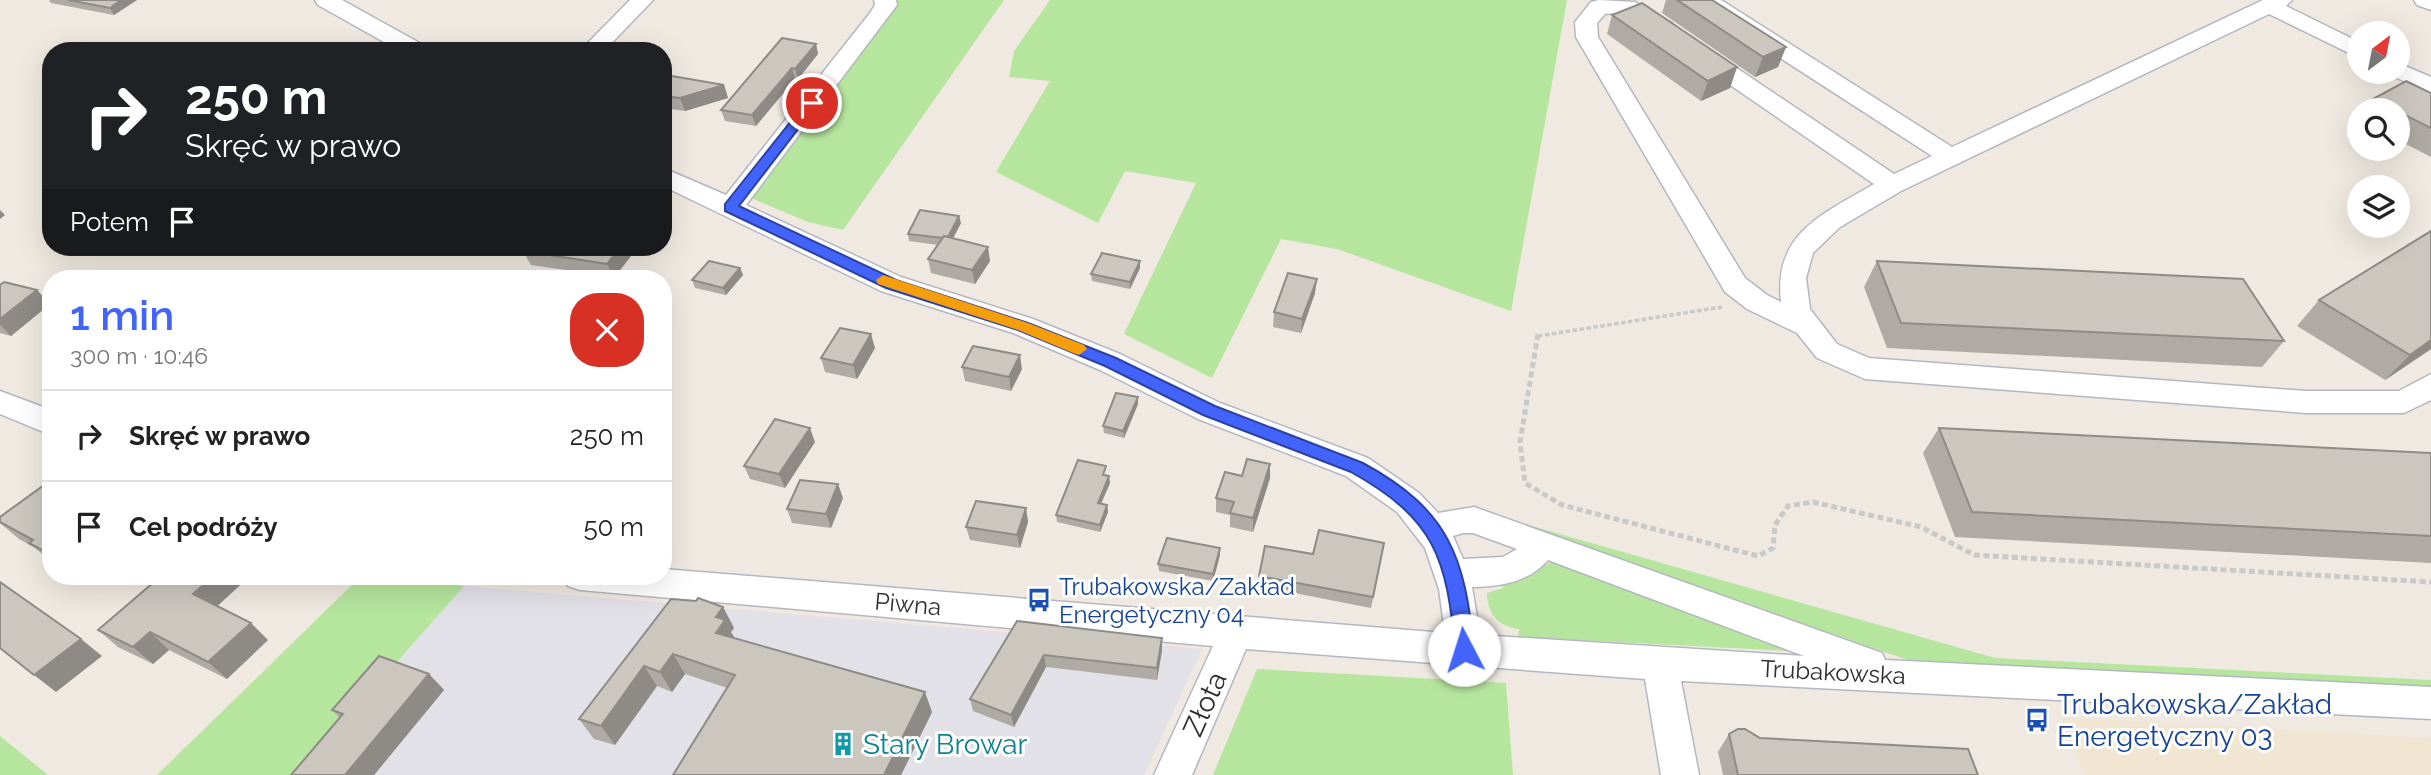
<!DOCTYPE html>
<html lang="pl">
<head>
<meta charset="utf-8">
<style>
	:root { --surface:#fff; --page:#f2f2f2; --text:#222; --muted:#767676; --line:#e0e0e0; --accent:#4264fb }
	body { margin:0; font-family:Raleway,sans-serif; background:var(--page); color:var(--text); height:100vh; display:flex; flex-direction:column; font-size:26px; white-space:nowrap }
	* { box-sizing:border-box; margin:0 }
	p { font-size:23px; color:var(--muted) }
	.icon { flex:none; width:38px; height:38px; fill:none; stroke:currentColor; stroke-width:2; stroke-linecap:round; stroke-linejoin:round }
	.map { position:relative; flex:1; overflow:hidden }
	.details { position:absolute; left:42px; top:270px; width:630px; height:315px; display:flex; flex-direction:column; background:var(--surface); border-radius:28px; box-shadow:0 7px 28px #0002 }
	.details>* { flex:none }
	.banner { position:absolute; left:42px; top:42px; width:630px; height:214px; border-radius:28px; box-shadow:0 7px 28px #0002; background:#202124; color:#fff; overflow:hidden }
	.needle { width:46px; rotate:32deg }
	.buttons { position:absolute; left:2347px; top:21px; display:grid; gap:14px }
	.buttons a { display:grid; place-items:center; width:63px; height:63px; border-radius:50%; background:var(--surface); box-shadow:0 7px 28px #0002; font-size:35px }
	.pin { position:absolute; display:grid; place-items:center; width:60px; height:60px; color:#fff; margin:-30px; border:4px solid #fff; border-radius:50%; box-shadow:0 2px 7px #0007 }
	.me { position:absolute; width:77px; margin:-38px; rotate:355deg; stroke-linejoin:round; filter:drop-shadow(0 0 5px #0008) }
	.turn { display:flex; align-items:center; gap:24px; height:147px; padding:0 28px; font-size:32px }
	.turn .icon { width:91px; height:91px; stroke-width:2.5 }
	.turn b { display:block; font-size:49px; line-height:60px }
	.then { display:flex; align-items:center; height:66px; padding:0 28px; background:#0003; gap:14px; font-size:26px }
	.round { display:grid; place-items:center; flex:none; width:74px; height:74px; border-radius:28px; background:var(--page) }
	.headline { display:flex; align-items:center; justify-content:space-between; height:119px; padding:0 28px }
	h1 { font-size:42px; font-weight:600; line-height:52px; color:var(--accent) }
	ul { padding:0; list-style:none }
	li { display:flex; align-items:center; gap:21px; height:91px; padding:0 28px; border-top:2px solid var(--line) }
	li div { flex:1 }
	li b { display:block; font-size:26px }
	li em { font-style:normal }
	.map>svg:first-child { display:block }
	.industrial { fill:#e3e1e8 }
	.education { fill:#f0e6d1 }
	.green { fill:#b6e59e }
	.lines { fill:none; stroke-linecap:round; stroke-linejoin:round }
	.minor-casing { stroke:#b4b7c1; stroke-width:3 }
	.path-far1 { stroke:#c9c9c9; stroke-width:3.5; stroke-dasharray:4.5 2.5; stroke-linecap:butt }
	.path { stroke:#c9c9c9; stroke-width:5; stroke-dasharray:6 3.5; stroke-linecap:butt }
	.minor { fill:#fff; fill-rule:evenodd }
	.wall { fill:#afaba4 }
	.shaded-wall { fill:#8e8b86 }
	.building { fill:#cbc7bf; stroke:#8e8b86; stroke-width:2 }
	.route { fill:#4264fb; stroke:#2b41a3; stroke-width:2 }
	.slow { fill:#f59e0b }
	.labels { text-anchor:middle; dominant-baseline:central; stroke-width:6; stroke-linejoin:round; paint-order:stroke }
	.transit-label { font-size:24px; fill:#164399; stroke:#fff; text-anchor:start }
	.street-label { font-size:24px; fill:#2e2e2e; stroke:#fff }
	.near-street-label { font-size:28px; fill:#2e2e2e; stroke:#fff }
	.near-transit-label { font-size:28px; fill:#164399; stroke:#fff; text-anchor:start }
	.near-culture-label { font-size:28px; fill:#0d838f; stroke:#fff; text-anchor:start }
</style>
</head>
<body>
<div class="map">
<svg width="2431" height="775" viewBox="0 0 2431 775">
	<rect width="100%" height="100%" fill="#efe9e1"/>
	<!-- industrial -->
	<polygon class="industrial" points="464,586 1202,649 1144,775 297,775"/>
	<!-- education -->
	<polygon class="education" points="2061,717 2431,738 2431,775 2085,775"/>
	<!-- green -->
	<g class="green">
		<polygon points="895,0 1004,0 843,230 808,222 751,198"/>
		<polygon points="1050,0 1567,0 1511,311 1337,249 1281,239 1212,378 1124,334 1196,183 1125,171 1098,223 996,172 1050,81 1009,77 1014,51"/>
		<polygon points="1472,509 1995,658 2431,680 2431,689 1908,660"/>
		<path d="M 1552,562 L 1807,652 L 1518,637 L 1519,629 C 1498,627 1487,613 1487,593 L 1503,588 L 1501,582 Z"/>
		<polygon points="361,576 386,576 464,586 297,775 157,775"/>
		<polygon points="1257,669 1506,683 1513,775 1213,775"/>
		<polygon points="0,736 48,775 0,775"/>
	</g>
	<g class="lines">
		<!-- minor casing -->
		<g class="minor-casing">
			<g id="minor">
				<polygon points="315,0 342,0 425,46 428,51 400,51 318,5"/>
				<polygon points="630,0 653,0 604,51 580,51"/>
				<path d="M 874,0 L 896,0 L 897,5 L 746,205 L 901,277 L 1033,319 L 1120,354 L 1220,403 L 1368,458 L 1419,493 L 1438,513 L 1474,507 L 1882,653 L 1885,660 L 2431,687 L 2431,719 L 1681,681 L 1699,775 L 1661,775 L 1645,679 L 1246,649 L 1192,775 L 1154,775 L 1213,646 L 580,590 L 568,586 L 563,576 L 663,576 L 663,569 L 1445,633 L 1439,589 L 1425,548 L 1397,512 L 1346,476 L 1198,419 L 1100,370 L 1013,333 L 881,291 L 663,186 L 663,168 L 726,195 L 870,13 L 875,5 ZM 1463,533 L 1473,533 L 1517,549 L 1503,557 L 1463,559 L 1453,536 ZM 1548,560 L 1804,656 L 1480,635 L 1472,587 C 1500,587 1529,582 1548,560 Z"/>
				<path d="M 1599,0 L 1635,2 L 1672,23 L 1675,28 L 1672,33 C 1652,38 1641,19 1623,14 C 1618,12 1610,14 1605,14 L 1597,23 L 1598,37 L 1745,278 L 1767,295 L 1781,302 C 1773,233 1823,214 1874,184 L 1691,58 L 1688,53 L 1691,48 L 1707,48 L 1894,174 L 1932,156 L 1698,5 L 1695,0 L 1721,0 L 1952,147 L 2263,0 L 2292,0 L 2286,6 L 2359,42 L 2359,58 L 2269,14 L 1901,191 L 1840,227 L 1813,253 L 1806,278 L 1810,309 L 1837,344 L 1869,358 L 2306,391 L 2399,391 L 2431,374 L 2431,400 L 2404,413 L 2306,413 L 1865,379 L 1817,358 L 1797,333 L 1747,309 L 1725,292 L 1576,37 L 1575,22 L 1591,2 Z"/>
				<polygon points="2414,0 2431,0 2431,10 2417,5"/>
				<polygon points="2398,63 2431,77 2431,93 2390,75 2388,72 2398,72"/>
				<polygon points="0,391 51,410 51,435 0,414"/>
			</g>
		</g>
		<!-- path-far1 -->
		<polyline class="path-far1" points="1538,336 1722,307"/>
		<!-- path -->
		<polyline class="path" points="1538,334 1520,442 1525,483 1562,505 1758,556 1773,548 1775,525 1788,506 1813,502 1921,527 1974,555 2431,582"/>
		<!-- minor -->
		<use href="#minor" class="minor"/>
	</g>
	<!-- wall -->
	<g class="wall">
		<polygon points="49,0 137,0 114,15 51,3"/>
		<polygon points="1666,0 1712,0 1786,47 1778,67 1755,77 1662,13"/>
		<polygon points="1612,15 1737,67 1730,88 1701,101 1607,34"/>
		<polygon points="816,44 818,54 798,79 795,79 756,126 725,121 721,110"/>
		<polygon points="663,76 724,85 728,98 685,111 663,108"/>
		<polygon points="2431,93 2431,157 2398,140 2398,110 2364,110 2373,99"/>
		<polygon points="961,223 953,238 990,261 975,284 931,273 928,259 938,245 909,241 908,234"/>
		<polygon points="527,247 638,247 614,277 531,265 523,251"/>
		<polygon points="1140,261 1140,268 1130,289 1092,281 1091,274"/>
		<polygon points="1877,261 2284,341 2262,367 1887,348 1864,287"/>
		<polygon points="740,268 743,275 726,295 695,288 692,280"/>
		<polygon points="0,285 37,290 50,304 11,336 0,333"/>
		<polygon points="1315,293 1301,333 1273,327 1274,312"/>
		<polygon points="2319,300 2431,349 2385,380 2297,326"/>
		<polygon points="875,348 857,379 825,372 821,358"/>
		<polygon points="962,367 1022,369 1011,391 965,381"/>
		<polygon points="1138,397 1138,404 1124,438 1104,433 1103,426"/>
		<polygon points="1939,428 2431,453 2431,563 1955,537 1923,453"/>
		<polygon points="815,442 785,488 750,479 744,466"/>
		<polygon points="1270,464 1270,478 1253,532 1230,527 1230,515 1216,512 1216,498 1242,476"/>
		<polygon points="1107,473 1106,475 1110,483 1101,504 1107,505 1108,512 1100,532 1057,522 1056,515"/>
		<polygon points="51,480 51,561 35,548 19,539 0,523 0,517"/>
		<polygon points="843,498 831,528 792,523 787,509"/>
		<polygon points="1026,508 1028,522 1020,548 970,540 966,527"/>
		<polygon points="1384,543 1371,608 1258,586 1259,576"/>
		<polygon points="1220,548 1220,555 1213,581 1159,571 1158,564"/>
		<polygon points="671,599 723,607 734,628 731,632 734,638 932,712 901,775 673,775 727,688 685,674 672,692 657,686 615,745 594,739 579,719"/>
		<polygon points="217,606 268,640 227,679 169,650 153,664 118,647 98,630"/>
		<polygon points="1017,621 1162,650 1157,680 1046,667 1014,727 973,711 970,699"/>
		<polygon points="429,674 444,690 374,775 291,775 340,718 332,710"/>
		<polygon points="1729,734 1760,738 1978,775 1723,775 1718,752"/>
	</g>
	<!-- shaded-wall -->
	<g class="shaded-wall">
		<polygon points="121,0 137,0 114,15 110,8"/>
		<polygon points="816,44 818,54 798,79 795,69"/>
		<polygon points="1786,47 1778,67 1755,77 1763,57"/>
		<polygon points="1737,67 1730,88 1701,101 1708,81"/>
		<polygon points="792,68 795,79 756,126 752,115"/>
		<polygon points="724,85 728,98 685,111 680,98"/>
		<polygon points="0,210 5,215 0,219"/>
		<polygon points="959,216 961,223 949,246 947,239"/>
		<polygon points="621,247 638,247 614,278 607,264"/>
		<polygon points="988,247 990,261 975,284 972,270"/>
		<polygon points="1140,261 1140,268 1130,289 1130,282"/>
		<polygon points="740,268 743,275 726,295 723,288"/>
		<polygon points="1317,279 1315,293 1301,333 1302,319"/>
		<polygon points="37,290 50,304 11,336 0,325 0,319"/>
		<polygon points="871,334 875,348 857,379 853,365"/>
		<polygon points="2431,340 2431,349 2385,380 2410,355"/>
		<polygon points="1020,355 1022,369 1011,391 1009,377"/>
		<polygon points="1138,397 1138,404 1124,438 1123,431"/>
		<polygon points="810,428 815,442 785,488 779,474"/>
		<polygon points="1270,464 1270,478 1253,532 1253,518"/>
		<polygon points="1109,476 1110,483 1098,510 1098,503"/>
		<polygon points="838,484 843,498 831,528 826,514"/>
		<polygon points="1107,505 1108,512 1100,532 1100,525"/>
		<polygon points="1026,508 1028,522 1020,548 1017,535"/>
		<polygon points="1220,548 1220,555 1213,581 1213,574"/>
		<polygon points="213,576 250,576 211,612 193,594"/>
		<polygon points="723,607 734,628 731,632 736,640 716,633 716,617"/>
		<polygon points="251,623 268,640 227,679 208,662"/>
		<polygon points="150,632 169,650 153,664 133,647"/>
		<polygon points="1162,638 1162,650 1157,680 1157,668"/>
		<polygon points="81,639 102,656 56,692 34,675"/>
		<polygon points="673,654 685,674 672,692 660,672"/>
		<polygon points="1044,655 1046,667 1014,727 1011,715"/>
		<polygon points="644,666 657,686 615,745 601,726"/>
		<polygon points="429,674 444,690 374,775 345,775"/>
		<polygon points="925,692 932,712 901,775 884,775"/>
	</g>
	<!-- building -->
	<g class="building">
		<polygon points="68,0 121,0 110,8"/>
		<polygon points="1677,0 1712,0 1786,47 1763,57"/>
		<polygon points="1642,3 1737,67 1708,81 1612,15"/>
		<polygon points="782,38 816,44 795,69 792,68 752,115 721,110"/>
		<polygon points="666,75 724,85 680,98 663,96 663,76"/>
		<polygon points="2406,81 2431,93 2431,128 2373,99"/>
		<polygon points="920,210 959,216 948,237 944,236 943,238 908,234"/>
		<polygon points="2431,231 2431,340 2410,355 2319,300"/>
		<polygon points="944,236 988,247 972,270 928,259"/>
		<polygon points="527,247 621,247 607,264 523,251"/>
		<polygon points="1102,253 1140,261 1130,282 1091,274"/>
		<polygon points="709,261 740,268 723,288 692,280"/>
		<polygon points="1877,261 2243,279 2284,341 1901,323"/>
		<polygon points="1288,273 1317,279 1302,319 1274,312"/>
		<polygon points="150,275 164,278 146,278"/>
		<polygon points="4,282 37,290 0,319 0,285"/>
		<polygon points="840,328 871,334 853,365 821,358"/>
		<polygon points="973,346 1020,355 1009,377 962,367"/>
		<polygon points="1116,393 1138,397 1123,431 1103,426"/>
		<polygon points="775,419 810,428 779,474 744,466"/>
		<polygon points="1939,428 2431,453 2431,536 1972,512"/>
		<polygon points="1247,459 1270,464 1253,518 1230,513 1234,502 1216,498 1225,472 1242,476"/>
		<polygon points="1078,460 1106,466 1103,475 1109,476 1098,503 1107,505 1100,525 1056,515"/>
		<polygon points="51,480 51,552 49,554 29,543 33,540 0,522 0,517"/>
		<polygon points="800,480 838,484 826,514 787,509"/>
		<polygon points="976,501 1026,508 1017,535 966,527"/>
		<polygon points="1319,530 1384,543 1373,597 1259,576 1265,546 1313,554"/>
		<polygon points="1167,538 1220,548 1213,574 1158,564"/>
		<polygon points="161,576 213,576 193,594 251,623 208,662 150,632 133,647 98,630"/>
		<polygon points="0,582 81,639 34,675 0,648"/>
		<polygon points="698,598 723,607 716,617 725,620 716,633 925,692 884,775 673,775 735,675 673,654 660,672 644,666 601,726 579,719 671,599 696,601"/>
		<polygon points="1017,621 1162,638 1157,668 1044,655 1011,715 970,699"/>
		<polygon points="379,656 429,674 345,775 291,775 343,714 332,710"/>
		<polygon points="1738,729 1745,729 1760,738 1968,749 1978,775 1738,775 1729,734"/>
	</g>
	<!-- route -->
	<path class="route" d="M 812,100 L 818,103 L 739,206 L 896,280 L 1028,323 L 1116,358 L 1215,406 L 1363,463 C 1449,510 1465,556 1474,650 L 1471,656 L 1464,658 L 1458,656 L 1455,650 C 1447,558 1435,519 1351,472 L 1203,415 L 1105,366 L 1018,330 L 886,288 L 725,211 L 725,204 L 807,101 Z"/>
	<!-- slow -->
	<polygon class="slow" points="883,275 1028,323 1084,345 1087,349 1079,355 1073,353 1018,330 878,284 876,280"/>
	<!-- icons -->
	<defs>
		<g id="bus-bare" transform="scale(1.89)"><path d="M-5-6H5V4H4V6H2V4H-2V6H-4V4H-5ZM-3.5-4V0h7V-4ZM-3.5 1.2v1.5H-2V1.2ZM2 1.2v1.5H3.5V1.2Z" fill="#1a4fb4" stroke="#fff" stroke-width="2.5" paint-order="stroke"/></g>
		<g id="building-bare" transform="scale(1.89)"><path d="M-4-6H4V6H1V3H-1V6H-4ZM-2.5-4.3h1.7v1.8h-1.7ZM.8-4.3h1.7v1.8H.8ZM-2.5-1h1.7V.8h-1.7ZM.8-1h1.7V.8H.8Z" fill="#0f9aa8" stroke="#fff" stroke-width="2.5" paint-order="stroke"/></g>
	</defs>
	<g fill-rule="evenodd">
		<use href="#bus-bare" x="1039" y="600"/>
		<use href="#bus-bare" x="2037" y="720"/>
		<use href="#building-bare" x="843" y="744"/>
	</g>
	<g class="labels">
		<!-- transit labels -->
		<g class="transit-label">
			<text x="1059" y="586">Trubakowska/Zakład<tspan x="1059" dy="28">Energetyczny 04</tspan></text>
		</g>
		<!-- street labels -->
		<g class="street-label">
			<text transform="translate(908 604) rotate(5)">Piwna</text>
			<text transform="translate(1833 672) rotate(3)">Trubakowska</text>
		</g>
		<!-- near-street labels -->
		<g class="near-street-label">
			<text transform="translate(1205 704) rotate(-66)">Złota</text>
		</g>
		<!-- near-transit labels -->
		<g class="near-transit-label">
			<text x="2057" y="704">Trubakowska/Zakład<tspan x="2057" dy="32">Energetyczny 03</tspan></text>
		</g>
		<!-- near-culture labels -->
		<g class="near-culture-label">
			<text x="863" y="744">Stary Browar</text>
		</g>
	</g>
</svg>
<div class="buttons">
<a><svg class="needle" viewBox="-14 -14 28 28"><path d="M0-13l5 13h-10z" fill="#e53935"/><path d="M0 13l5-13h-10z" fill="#767676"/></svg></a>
<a><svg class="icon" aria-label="search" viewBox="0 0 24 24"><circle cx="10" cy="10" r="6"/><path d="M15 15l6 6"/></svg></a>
<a><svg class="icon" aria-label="layers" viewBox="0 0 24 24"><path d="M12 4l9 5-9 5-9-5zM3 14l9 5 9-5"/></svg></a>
</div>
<div class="pin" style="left:812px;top:103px;background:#d93025"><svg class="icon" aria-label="arrive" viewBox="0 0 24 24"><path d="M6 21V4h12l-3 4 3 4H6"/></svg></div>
<svg class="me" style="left:1464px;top:650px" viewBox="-20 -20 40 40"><circle r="19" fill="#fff"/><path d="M0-13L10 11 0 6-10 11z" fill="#4264fb"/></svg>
<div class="banner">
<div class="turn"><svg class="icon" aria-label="right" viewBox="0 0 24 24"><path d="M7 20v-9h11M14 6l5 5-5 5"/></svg><div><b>250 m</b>Skręć w prawo</div></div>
<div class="then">Potem<svg class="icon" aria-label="arrive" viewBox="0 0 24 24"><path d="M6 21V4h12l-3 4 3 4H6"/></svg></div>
</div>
<section class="details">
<div class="headline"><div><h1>1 min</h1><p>300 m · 10:46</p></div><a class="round" style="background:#d93025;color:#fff"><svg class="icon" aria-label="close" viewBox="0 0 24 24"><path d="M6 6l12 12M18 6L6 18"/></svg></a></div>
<ul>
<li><svg class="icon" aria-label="right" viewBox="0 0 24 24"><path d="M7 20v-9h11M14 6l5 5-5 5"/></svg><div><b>Skręć w prawo</b></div><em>250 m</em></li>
<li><svg class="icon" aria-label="arrive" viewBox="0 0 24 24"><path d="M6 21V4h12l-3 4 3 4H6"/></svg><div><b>Cel podróży</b></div><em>50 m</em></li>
</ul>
</section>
</div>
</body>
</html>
